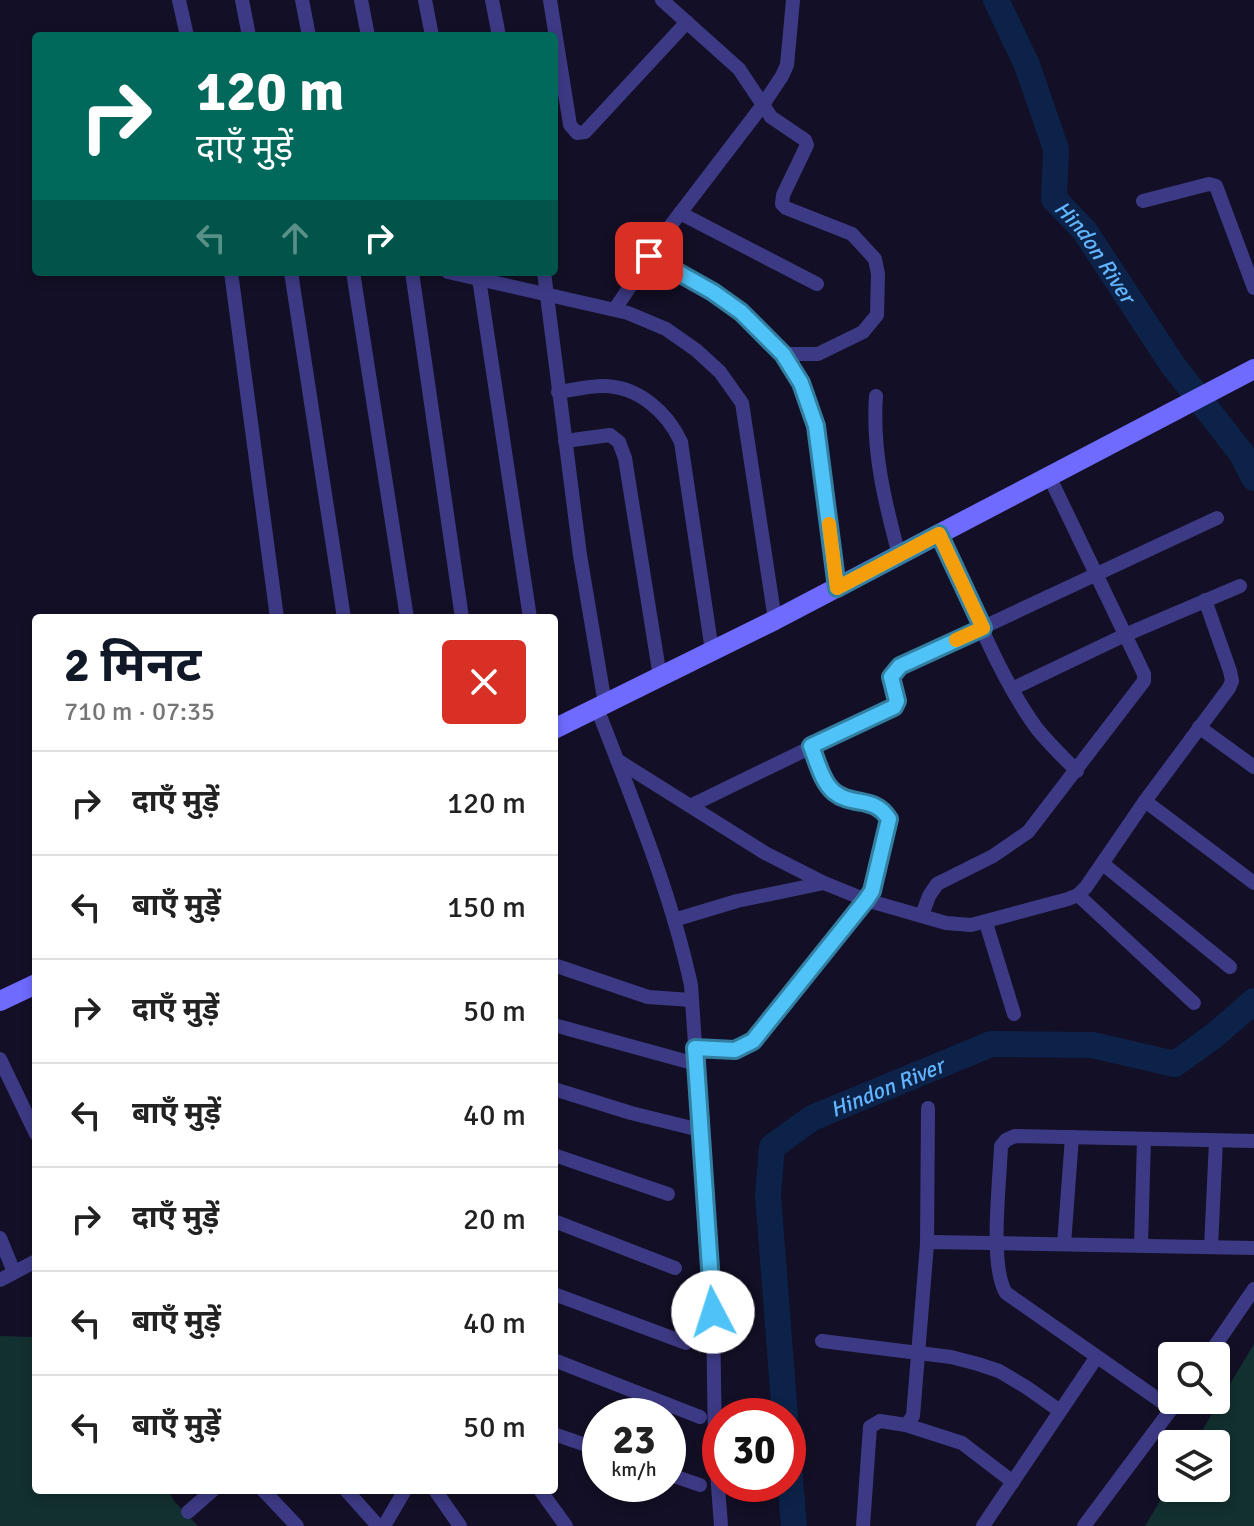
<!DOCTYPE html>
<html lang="hi">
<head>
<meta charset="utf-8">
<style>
	:root { --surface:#fff; --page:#f6f6f6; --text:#222; --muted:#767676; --line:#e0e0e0; --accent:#111827 }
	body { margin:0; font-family:Signika,"Noto Sans Devanagari",sans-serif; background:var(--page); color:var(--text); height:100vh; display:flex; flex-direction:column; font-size:30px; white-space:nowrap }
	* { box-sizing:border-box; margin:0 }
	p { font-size:26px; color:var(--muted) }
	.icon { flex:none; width:44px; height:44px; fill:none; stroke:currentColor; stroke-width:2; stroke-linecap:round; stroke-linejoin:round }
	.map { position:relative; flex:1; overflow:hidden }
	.side { position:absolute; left:32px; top:614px; width:526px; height:880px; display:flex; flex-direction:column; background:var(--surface); border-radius:8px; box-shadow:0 4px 12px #0003 }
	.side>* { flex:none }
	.banner { position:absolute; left:32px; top:32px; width:526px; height:244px; border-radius:8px; box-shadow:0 4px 12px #0003; background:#00695c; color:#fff; overflow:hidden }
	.buttons { position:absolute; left:1158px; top:1342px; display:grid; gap:16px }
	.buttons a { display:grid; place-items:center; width:72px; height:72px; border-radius:8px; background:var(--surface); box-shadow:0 4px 12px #0003; font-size:40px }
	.speed { position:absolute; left:582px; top:1398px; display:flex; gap:16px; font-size:40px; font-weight:700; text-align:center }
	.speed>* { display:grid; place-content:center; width:104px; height:104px; border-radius:50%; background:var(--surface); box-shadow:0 4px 12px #0003; line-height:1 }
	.speed small { font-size:20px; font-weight:400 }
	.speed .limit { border:12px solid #d22; background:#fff; color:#111 }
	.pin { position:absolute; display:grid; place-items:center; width:68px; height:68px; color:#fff; margin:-34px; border-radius:16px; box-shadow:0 4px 12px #0006 }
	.me { position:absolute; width:88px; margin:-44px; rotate:355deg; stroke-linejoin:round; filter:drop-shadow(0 0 6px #0008) }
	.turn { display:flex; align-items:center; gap:28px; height:168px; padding:0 32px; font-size:36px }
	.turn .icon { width:104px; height:104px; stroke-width:2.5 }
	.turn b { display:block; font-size:56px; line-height:68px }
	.lanes { display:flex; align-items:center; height:76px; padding:0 32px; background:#0003; justify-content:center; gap:40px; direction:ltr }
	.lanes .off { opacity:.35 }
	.round { display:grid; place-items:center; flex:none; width:84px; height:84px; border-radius:8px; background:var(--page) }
	.headline { display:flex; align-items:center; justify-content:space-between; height:136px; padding:0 32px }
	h1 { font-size:48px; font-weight:700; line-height:60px; color:var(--accent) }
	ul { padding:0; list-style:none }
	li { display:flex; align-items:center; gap:24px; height:104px; padding:0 32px; border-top:2px solid var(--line) }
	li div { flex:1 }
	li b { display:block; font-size:30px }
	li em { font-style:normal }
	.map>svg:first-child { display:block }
	.park { fill:#12302f }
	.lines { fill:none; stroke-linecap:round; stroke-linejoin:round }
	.river { stroke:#0c2248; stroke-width:26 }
	.street { stroke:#3d3a85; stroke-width:14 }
	.secondary { stroke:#6f6bff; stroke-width:20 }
	.route-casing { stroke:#337fa1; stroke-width:20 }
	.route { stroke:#4fc3f7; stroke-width:14 }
	.slow { stroke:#f59e0b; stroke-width:14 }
	.labels { text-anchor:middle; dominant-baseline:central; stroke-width:6; stroke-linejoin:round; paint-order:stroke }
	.water-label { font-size:22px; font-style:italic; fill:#62b6ff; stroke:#130f26 }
</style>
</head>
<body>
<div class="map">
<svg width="1254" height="1526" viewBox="0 0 1254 1526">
	<rect width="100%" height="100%" fill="#130f26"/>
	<!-- park -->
	<g class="park">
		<polygon points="0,1336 36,1337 36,1490 168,1490 174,1501 198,1526 0,1526"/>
		<polygon points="1254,1344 1254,1526 1145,1526 1172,1481 1172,1488 1216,1488 1216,1444 1194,1444"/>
	</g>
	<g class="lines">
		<!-- river -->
		<g class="river">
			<path id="s1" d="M 996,0 L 1027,65 L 1056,149 L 1054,199 L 1084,230 L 1172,364 L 1242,454 L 1254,478"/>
			<path id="s2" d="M 785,1416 L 768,1195 L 772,1147 L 812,1118 L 991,1044 L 1092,1045 L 1175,1064 L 1215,1035 L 1254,1001"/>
			<polyline points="788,1455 794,1526"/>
		</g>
		<!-- street -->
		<g class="street">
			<polyline points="179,0 187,36"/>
			<polyline points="242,0 249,36"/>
			<polyline points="302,0 309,36"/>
			<polyline points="361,0 368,36"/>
			<polyline points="425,0 432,36"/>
			<polyline points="492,0 499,36"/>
			<polyline points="550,0 570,125 577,133 585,132 687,22"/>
			<polyline points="662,0 739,69 771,117 805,140 807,145 783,195 782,204 786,208 852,234 875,259 878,274 877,315 863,332 818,354 783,354"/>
			<polyline points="1143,201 1209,184 1216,186 1254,288"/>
			<polyline points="680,213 817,284"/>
			<path d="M 649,256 C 679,273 710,289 738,310 C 803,359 814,408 824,484 C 828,519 833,553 837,588"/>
			<polyline points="231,272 277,618"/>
			<polyline points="291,272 344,618"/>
			<polyline points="353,272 407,618"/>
			<polyline points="412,272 462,618"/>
			<polyline points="448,272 628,313 666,329 696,350 720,372 742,403 775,620"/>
			<polyline points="478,272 530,618"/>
			<polyline points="544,272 580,555 605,704"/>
			<polyline points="615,309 671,225 762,106 782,76 787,65 793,0"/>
			<path d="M 558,392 C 573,390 588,386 603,386 C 638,386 667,412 681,442 L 712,651"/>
			<path d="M 876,396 C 872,451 885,503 899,555"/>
			<polyline points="565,441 610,435 619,442 625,458 660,677"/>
			<path d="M 939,534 C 970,598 994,668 1035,726 C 1047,742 1063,757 1077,771"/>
			<polyline points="1012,689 1125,635 1240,586"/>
			<path d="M 597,708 C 632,799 670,889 691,985 L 713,1312 L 715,1445 L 721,1526"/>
			<polyline points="1199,727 1254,767"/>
			<polyline points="617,760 765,853 824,883 866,900 946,923 971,925 1068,899 1078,895 1086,887 1145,801 1229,688 1232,681 1230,671 1205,600"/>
			<polyline points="1145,801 1254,883"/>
			<polyline points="690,806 894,707 897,701 891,677 900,666 1217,518"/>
			<polyline points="1103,864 1230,967"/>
			<polyline points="1078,895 1194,1003"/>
			<polyline points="922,915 929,896 937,884 993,856 1028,832 1144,681 1144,674 1049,476"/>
			<polyline points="674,920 737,901 824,883"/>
			<polyline points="986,923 1014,1014"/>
			<polyline points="554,965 648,997 691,1000"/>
			<polyline points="554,1025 696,1064"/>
			<path d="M 695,1048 L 735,1050 L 753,1041 L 866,900 L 872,891 L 889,819 C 874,795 852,807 834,792 C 822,782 817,761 811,746"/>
			<polyline points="0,1059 36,1134"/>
			<polyline points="554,1089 631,1113 700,1130"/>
			<polyline points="554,1155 668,1194"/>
			<polyline points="554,1221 675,1268"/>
			<polyline points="0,1238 14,1272"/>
			<polyline points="927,1244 928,1108"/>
			<polyline points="1064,1244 1072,1137"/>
			<polyline points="1141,1245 1144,1139"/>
			<polyline points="1211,1247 1216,1141"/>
			<polyline points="0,1280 36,1261"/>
			<polyline points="554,1294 686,1343"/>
			<polyline points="822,1341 951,1357 978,1364 999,1371 1026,1387 1060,1411"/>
			<polyline points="1208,1356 1254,1289"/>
			<polyline points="554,1360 700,1417"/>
			<path d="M 1172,1409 L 1006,1293 C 989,1266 1000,1180 1001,1146 L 1006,1140 L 1015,1136 L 1254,1141"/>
			<polyline points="906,1425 962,1443 1013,1482"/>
			<polyline points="554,1434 600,1450"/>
			<polyline points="668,1474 700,1485"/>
			<polyline points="263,1490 297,1526"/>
			<polyline points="346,1490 378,1526"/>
			<polyline points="435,1490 460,1526"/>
			<polyline points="540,1490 566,1526"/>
			<polyline points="188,1512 213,1490"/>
			<polyline points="384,1526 405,1490"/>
			<polyline points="863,1526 870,1427 880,1421 906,1425 913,1416 927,1244 932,1242 1254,1248"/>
			<polyline points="983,1526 1096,1358"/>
			<polyline points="1084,1526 1178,1400"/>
		</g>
		<!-- secondary -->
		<g class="secondary">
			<polyline points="554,729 775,620 1254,369"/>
			<polyline points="0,1001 36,984"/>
		</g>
	</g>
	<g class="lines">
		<!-- route casing -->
		<g class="route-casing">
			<path id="route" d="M 649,256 L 713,292 L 741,312 L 783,354 L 801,383 L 816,426 L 837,588 L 939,534 L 983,628 L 900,666 L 891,677 L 897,701 L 894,707 L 811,746 C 817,761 822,782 834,792 C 852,807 874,795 889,819 L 872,891 L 866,900 L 753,1041 L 735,1050 L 695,1048 L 713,1312"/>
		</g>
		<!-- route -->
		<use href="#route" class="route"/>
		<!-- slow -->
		<polyline class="slow" points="829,524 837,588 939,534 983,628 956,640"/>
	</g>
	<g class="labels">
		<!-- water labels -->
		<g class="water-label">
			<text stroke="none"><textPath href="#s1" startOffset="278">Hindon River</textPath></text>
			<text stroke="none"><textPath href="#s2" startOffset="400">Hindon River</textPath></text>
		</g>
	</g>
</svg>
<div class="buttons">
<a><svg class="icon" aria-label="search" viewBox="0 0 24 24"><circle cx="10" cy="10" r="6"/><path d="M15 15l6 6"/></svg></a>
<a><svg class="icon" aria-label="layers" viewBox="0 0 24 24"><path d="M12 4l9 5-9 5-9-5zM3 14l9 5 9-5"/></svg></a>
</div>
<div class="speed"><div>23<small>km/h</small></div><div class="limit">30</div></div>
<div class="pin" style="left:649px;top:256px;background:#d93025"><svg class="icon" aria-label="arrive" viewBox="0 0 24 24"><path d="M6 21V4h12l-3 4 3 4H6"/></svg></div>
<svg class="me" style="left:713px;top:1312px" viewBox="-20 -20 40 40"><circle r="19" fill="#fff"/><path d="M0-13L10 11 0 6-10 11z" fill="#4fc3f7"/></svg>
<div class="banner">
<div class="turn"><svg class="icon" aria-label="right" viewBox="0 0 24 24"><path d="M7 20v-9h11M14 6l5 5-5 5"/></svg><div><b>120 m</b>दाएँ मुड़ें</div></div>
<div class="lanes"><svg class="icon off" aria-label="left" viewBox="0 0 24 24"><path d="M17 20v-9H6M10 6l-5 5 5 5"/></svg><svg class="icon off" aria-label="ahead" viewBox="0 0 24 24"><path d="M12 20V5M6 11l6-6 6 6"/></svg><svg class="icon" aria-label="right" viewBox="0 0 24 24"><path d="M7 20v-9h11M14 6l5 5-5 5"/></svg></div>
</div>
<section class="side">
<div class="headline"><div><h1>2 मिनट</h1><p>710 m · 07:35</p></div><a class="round" style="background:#d93025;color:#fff"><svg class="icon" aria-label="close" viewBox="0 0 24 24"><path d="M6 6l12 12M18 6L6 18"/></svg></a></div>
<ul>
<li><svg class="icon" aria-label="right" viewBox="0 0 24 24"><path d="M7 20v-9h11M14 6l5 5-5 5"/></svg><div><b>दाएँ मुड़ें</b></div><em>120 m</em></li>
<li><svg class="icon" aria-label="left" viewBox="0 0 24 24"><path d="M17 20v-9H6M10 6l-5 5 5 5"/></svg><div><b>बाएँ मुड़ें</b></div><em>150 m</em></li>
<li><svg class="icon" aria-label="right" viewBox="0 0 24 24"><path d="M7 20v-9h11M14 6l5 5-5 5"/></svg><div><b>दाएँ मुड़ें</b></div><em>50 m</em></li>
<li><svg class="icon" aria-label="left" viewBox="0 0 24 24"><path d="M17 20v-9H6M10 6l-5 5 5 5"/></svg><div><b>बाएँ मुड़ें</b></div><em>40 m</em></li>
<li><svg class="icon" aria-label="right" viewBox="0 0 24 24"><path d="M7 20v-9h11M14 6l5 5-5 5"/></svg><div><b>दाएँ मुड़ें</b></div><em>20 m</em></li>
<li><svg class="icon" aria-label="left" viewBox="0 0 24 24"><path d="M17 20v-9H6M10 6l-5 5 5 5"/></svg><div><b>बाएँ मुड़ें</b></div><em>40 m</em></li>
<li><svg class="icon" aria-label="left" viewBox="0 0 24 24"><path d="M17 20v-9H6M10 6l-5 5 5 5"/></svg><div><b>बाएँ मुड़ें</b></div><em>50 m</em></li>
</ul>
</section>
</div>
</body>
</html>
